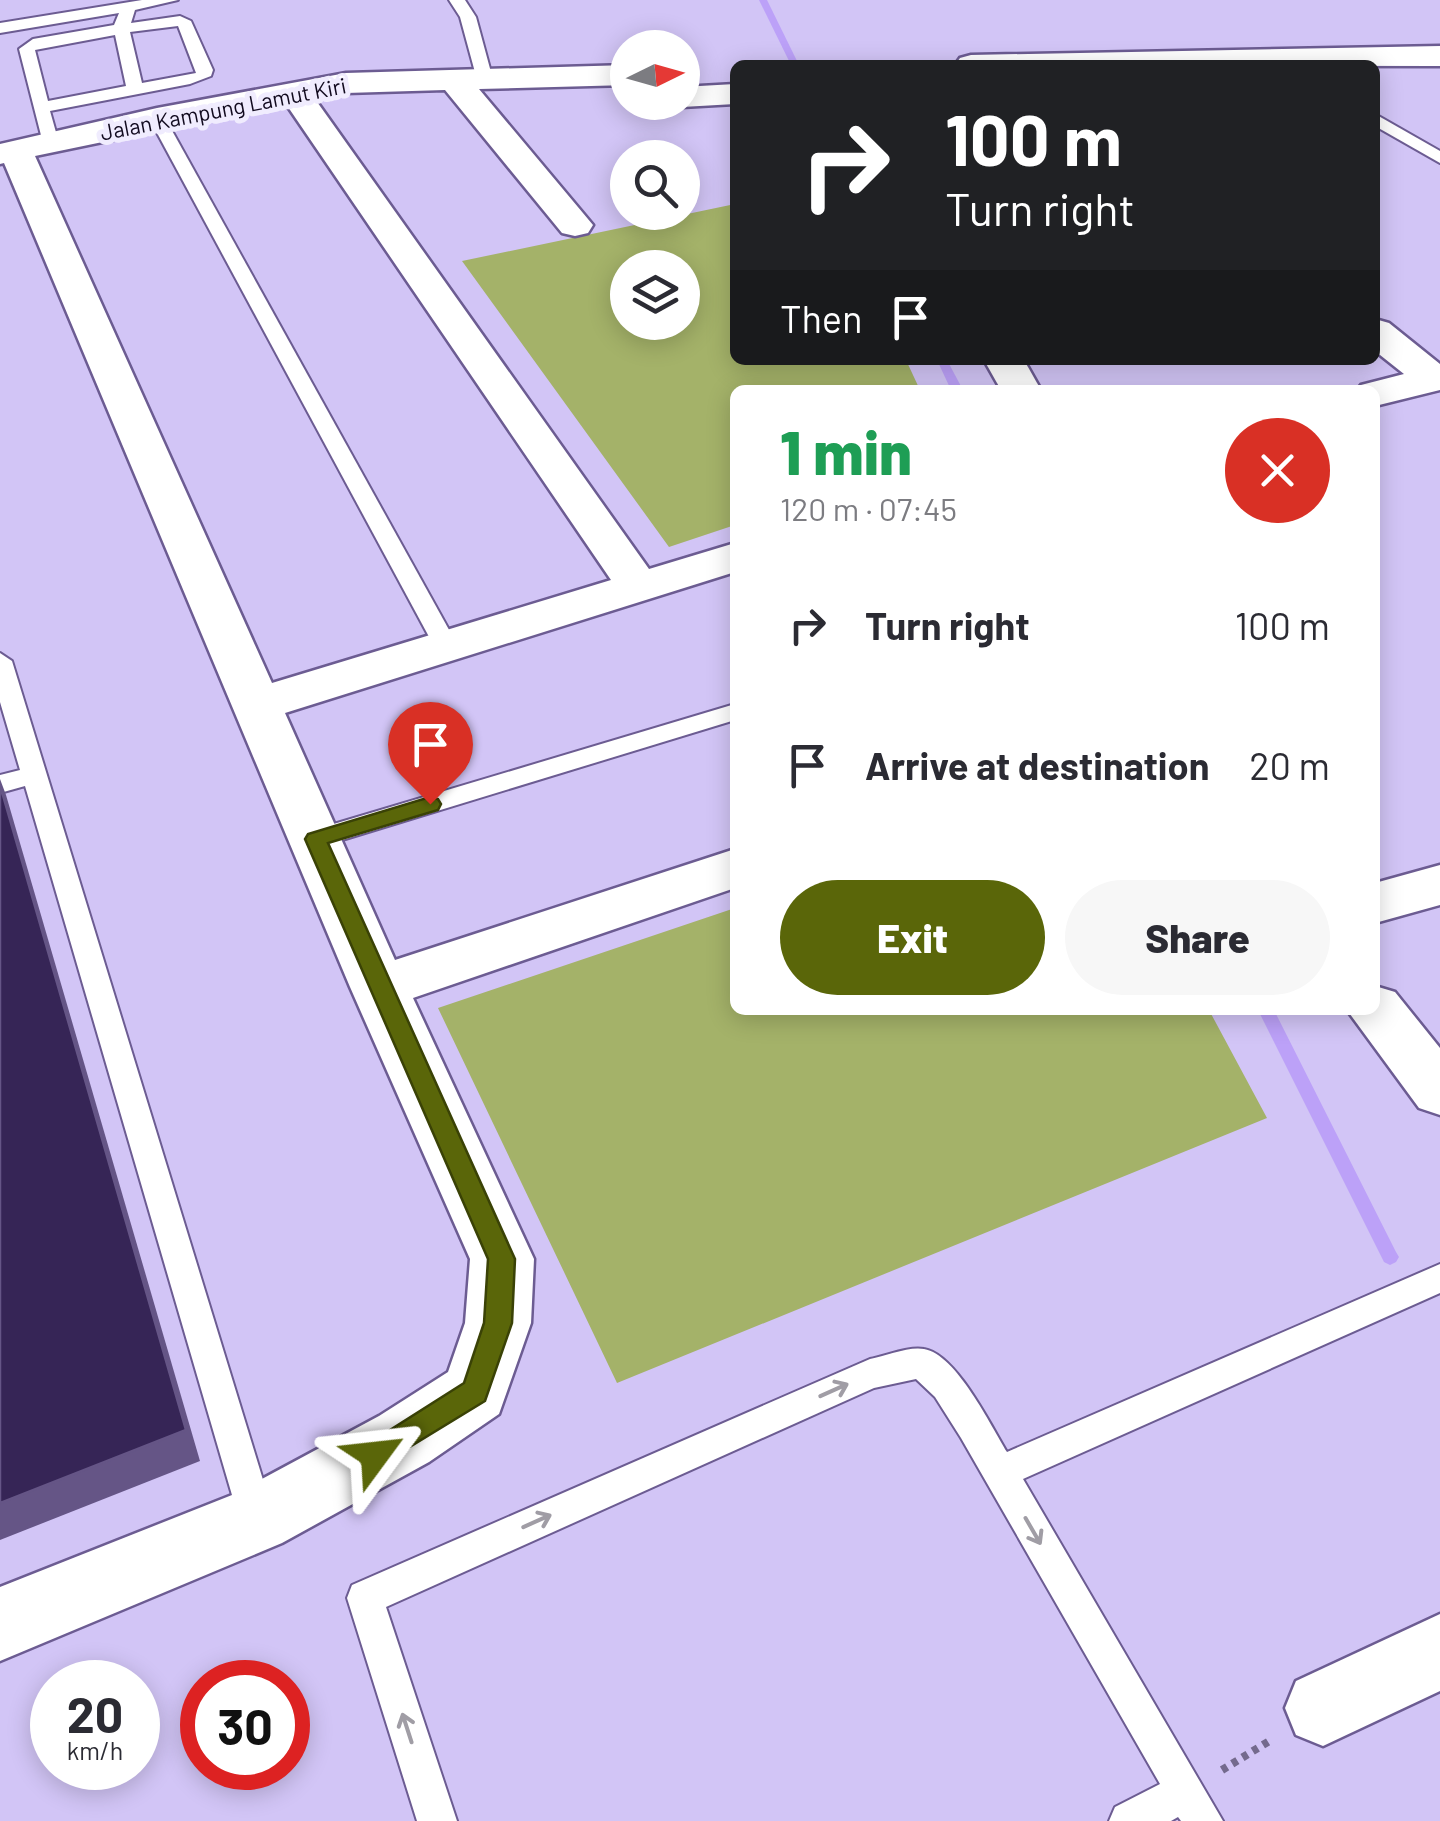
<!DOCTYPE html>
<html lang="en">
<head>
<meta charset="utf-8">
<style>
	:root { --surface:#fff; --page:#f7f7f7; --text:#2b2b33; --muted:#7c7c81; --accent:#5a6609 }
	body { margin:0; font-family:Barlow,sans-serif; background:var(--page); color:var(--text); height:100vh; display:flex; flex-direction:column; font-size:38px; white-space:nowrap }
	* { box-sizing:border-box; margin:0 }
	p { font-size:32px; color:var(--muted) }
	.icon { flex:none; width:55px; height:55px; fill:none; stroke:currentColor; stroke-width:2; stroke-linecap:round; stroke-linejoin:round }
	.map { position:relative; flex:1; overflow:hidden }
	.drawer { position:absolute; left:730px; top:385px; width:650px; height:630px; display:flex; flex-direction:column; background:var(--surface); border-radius:15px; box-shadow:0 5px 25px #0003 }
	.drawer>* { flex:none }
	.top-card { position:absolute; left:730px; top:60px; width:650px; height:305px; border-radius:15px; box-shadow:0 5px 25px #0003; background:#202124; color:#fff; overflow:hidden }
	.needle { width:65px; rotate:85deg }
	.fabs { position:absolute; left:610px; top:30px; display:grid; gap:20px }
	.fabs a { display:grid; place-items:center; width:90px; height:90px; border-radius:50%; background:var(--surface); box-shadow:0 5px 25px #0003; font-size:50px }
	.speed { position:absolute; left:30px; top:1660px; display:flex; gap:20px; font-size:50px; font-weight:700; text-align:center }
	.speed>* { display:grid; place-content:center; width:130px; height:130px; border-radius:50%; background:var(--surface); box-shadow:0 5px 25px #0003; line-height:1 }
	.speed small { font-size:25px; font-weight:400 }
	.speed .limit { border:15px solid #d22; background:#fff; color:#111 }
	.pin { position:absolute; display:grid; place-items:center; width:85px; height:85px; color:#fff; margin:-102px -42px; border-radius:50% 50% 50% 0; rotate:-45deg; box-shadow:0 0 10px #0007 }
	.pin .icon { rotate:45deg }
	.me { position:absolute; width:110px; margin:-55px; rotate:60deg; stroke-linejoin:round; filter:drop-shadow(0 0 8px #0008) }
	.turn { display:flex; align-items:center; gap:35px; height:210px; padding:0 50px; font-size:45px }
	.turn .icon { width:130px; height:130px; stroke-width:2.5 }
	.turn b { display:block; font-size:70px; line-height:85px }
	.then { display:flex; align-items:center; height:95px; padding:0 50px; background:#0003; gap:20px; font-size:38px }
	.round { display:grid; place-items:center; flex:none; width:105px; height:105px; border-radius:52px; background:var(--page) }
	.overview { display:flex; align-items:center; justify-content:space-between; height:170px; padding:0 50px }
	h1 { font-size:60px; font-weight:800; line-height:75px; color:#1e9e55 }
	.button { display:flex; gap:20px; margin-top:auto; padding:20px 50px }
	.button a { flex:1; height:115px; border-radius:60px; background:var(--accent); color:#fff; font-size:40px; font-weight:800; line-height:115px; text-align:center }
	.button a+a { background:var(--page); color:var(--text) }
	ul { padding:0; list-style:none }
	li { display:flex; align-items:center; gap:30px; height:140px; padding:0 50px }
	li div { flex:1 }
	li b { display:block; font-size:38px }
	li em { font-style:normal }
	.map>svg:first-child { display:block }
	.green { fill:#a4b269; fill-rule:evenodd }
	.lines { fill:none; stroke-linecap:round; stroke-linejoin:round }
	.stream { fill:#bca1f8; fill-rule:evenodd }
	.lane-casing { stroke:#6c5c92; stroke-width:4 }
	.street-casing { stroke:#6c5c92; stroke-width:5 }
	.path { stroke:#746a8d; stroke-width:8; stroke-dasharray:6 6; stroke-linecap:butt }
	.lane { fill:#fff; fill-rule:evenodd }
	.street { fill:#fff; fill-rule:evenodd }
	.shaded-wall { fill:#655586 }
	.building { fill:#362556; stroke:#655586; stroke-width:2.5 }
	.oneway { stroke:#a09da5 }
	.route { fill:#5a6609; stroke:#3a4206; stroke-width:2.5 }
	.labels { text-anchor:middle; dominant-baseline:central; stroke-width:10; stroke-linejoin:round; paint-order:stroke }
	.far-street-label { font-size:22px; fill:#110a1e; stroke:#f0ecfe }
</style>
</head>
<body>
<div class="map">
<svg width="1440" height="1821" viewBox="0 0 1440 1821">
	<rect width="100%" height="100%" fill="#d2c5f6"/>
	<!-- green -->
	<g class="green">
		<path d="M 735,204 L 735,360 L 906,360 L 920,390 L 735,390 L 735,525 L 669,547 L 462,261 ZM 628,268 L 682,268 L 682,322 L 628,322 Z"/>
		<polygon points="735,908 735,1010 1209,1010 1267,1118 617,1383 438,1008"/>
	</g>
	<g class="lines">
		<!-- stream -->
		<g class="stream">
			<polygon points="759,0 767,0 799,65 791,65"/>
			<polygon points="937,360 947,360 963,390 951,390"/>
			<polygon points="1258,1010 1274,1010 1396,1252 1399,1257 1396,1262 1390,1265 1384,1262"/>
		</g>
		<!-- lane casing -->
		<g class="lane-casing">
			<g id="lane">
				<path d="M 142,0 L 178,0 L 135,10 L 131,23 L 180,16 L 191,21 L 213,70 L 211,76 L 190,84 L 50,111 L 59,143 L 44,147 L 19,49 L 33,39 L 114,25 L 119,13 L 0,33 L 0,23 ZM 178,26 L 196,73 L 142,83 L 130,32 ZM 115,35 L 126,86 L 48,101 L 35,50 Z"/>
				<polygon points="449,0 465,0 476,17 492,76 490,79 476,76 460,17"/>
				<polygon points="151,114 165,118 458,646 454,651 438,651 434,646 149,118"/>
				<polygon points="1375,114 1440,151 1440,163 1375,126"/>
				<polygon points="0,653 12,661 275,1519 270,1531 257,1536 244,1531 239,1519 25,786 0,793 0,775 20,770 0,702"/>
				<polygon points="735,704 735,720 316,848 307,846 303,839 307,832"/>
				<path d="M 1440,1264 L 1440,1293 L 1023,1479 L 1223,1821 L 1181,1821 L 1178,1817 L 1171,1821 L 1109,1821 L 1115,1807 L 1160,1784 L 961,1438 L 935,1397 L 916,1379 L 874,1388 L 386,1607 L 457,1821 L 417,1821 L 347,1598 L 352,1585 L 870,1359 C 886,1356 909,1346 924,1349 C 956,1354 991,1426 1007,1452 Z"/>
			</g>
		</g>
		<!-- street casing -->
		<g class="street-casing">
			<g id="street">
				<polygon points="1440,46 1440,66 955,65 960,58 971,55"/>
				<path d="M 628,65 L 628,85 L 479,89 L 593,225 L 588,233 L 575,236 L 562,233 L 445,90 L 346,93 L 315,99 L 649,569 L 735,543 L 735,572 L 285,713 L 395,960 L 735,849 L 735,888 L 413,998 L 534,1259 L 531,1323 L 499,1414 L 429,1462 L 282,1543 L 0,1661 L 0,1587 L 232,1495 L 379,1416 L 448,1372 L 465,1323 L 470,1259 L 350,987 L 4,163 L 0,164 L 0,144 L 157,108 L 346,73 ZM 286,104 L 611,580 L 272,683 L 35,156 Z"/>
				<polygon points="735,84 735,104 682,107 669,102 682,102 682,87"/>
				<polygon points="1375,319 1389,323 1440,364 1440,390 1375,406 1375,390 1357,390 1361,385 1404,374 1375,351"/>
				<polygon points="984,360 1024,360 1041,390 1001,390"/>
				<polygon points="1440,865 1440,905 1375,923 1375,883"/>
				<polygon points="1375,986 1395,992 1440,1048 1440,1115 1419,1108 1347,1010 1375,1010"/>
				<polygon points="1440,1614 1440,1691 1323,1746 1296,1735 1285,1708 1296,1681"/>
			</g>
		</g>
		<!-- path -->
		<polyline class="path" points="1222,1770 1271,1740"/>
		<!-- lane -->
		<use href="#lane" class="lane"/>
		<!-- street -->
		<use href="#street" class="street"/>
	</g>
	<!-- shaded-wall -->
	<polygon class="shaded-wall" points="0,779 6,795 200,1461 0,1540"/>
	<!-- building -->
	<polygon class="building" points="0,785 186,1430 0,1503"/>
	<!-- one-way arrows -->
	<defs><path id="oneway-shaft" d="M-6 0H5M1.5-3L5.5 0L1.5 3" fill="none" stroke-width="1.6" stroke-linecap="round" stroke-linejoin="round" transform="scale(2.5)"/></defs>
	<g class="oneway">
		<use href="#oneway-shaft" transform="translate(834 1390) rotate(-24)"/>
		<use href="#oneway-shaft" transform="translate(537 1521) rotate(-24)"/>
		<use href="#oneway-shaft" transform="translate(1033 1531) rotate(60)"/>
		<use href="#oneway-shaft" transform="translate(407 1728) rotate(-108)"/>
	</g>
	<!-- route -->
	<polygon class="route" points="430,797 438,799 441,804 438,810 328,843 515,1259 512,1323 485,1401 375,1468 365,1464 360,1455 365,1446 464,1383 484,1323 488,1259 305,839 308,834"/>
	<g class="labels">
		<!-- far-street labels -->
		<g class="far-street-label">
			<text transform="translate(223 108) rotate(-11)">Jalan Kampung Lamut Kiri</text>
		</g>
	</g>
</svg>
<div class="fabs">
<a><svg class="needle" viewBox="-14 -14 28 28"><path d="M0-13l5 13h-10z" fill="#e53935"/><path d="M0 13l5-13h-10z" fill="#7c7c81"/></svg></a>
<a><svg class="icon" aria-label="search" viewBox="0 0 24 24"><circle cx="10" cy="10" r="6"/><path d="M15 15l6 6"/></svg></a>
<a><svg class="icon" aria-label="layers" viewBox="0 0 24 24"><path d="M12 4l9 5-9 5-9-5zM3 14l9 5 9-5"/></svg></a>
</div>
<div class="speed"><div>20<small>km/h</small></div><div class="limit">30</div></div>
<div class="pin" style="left:430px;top:804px;background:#d93025"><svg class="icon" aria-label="arrive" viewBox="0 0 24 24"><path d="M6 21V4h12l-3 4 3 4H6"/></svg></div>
<svg class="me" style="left:375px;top:1455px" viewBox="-20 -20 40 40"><path d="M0-17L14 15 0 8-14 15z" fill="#5a6609" stroke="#fff" stroke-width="4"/></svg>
<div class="top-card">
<div class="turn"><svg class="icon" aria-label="right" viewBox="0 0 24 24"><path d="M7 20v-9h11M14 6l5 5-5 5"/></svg><div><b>100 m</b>Turn right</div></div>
<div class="then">Then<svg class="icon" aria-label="arrive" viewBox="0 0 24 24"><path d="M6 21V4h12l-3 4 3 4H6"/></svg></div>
</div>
<section class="drawer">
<div class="overview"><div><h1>1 min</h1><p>120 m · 07:45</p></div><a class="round" style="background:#d93025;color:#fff"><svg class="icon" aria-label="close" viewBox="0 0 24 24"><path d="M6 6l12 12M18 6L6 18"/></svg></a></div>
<ul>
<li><svg class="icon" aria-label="right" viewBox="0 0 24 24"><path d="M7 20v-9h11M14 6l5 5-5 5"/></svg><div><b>Turn right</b></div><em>100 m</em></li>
<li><svg class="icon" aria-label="arrive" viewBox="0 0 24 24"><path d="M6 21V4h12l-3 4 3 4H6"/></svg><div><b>Arrive at destination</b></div><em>20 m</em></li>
</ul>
<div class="button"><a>Exit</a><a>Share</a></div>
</section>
</div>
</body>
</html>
